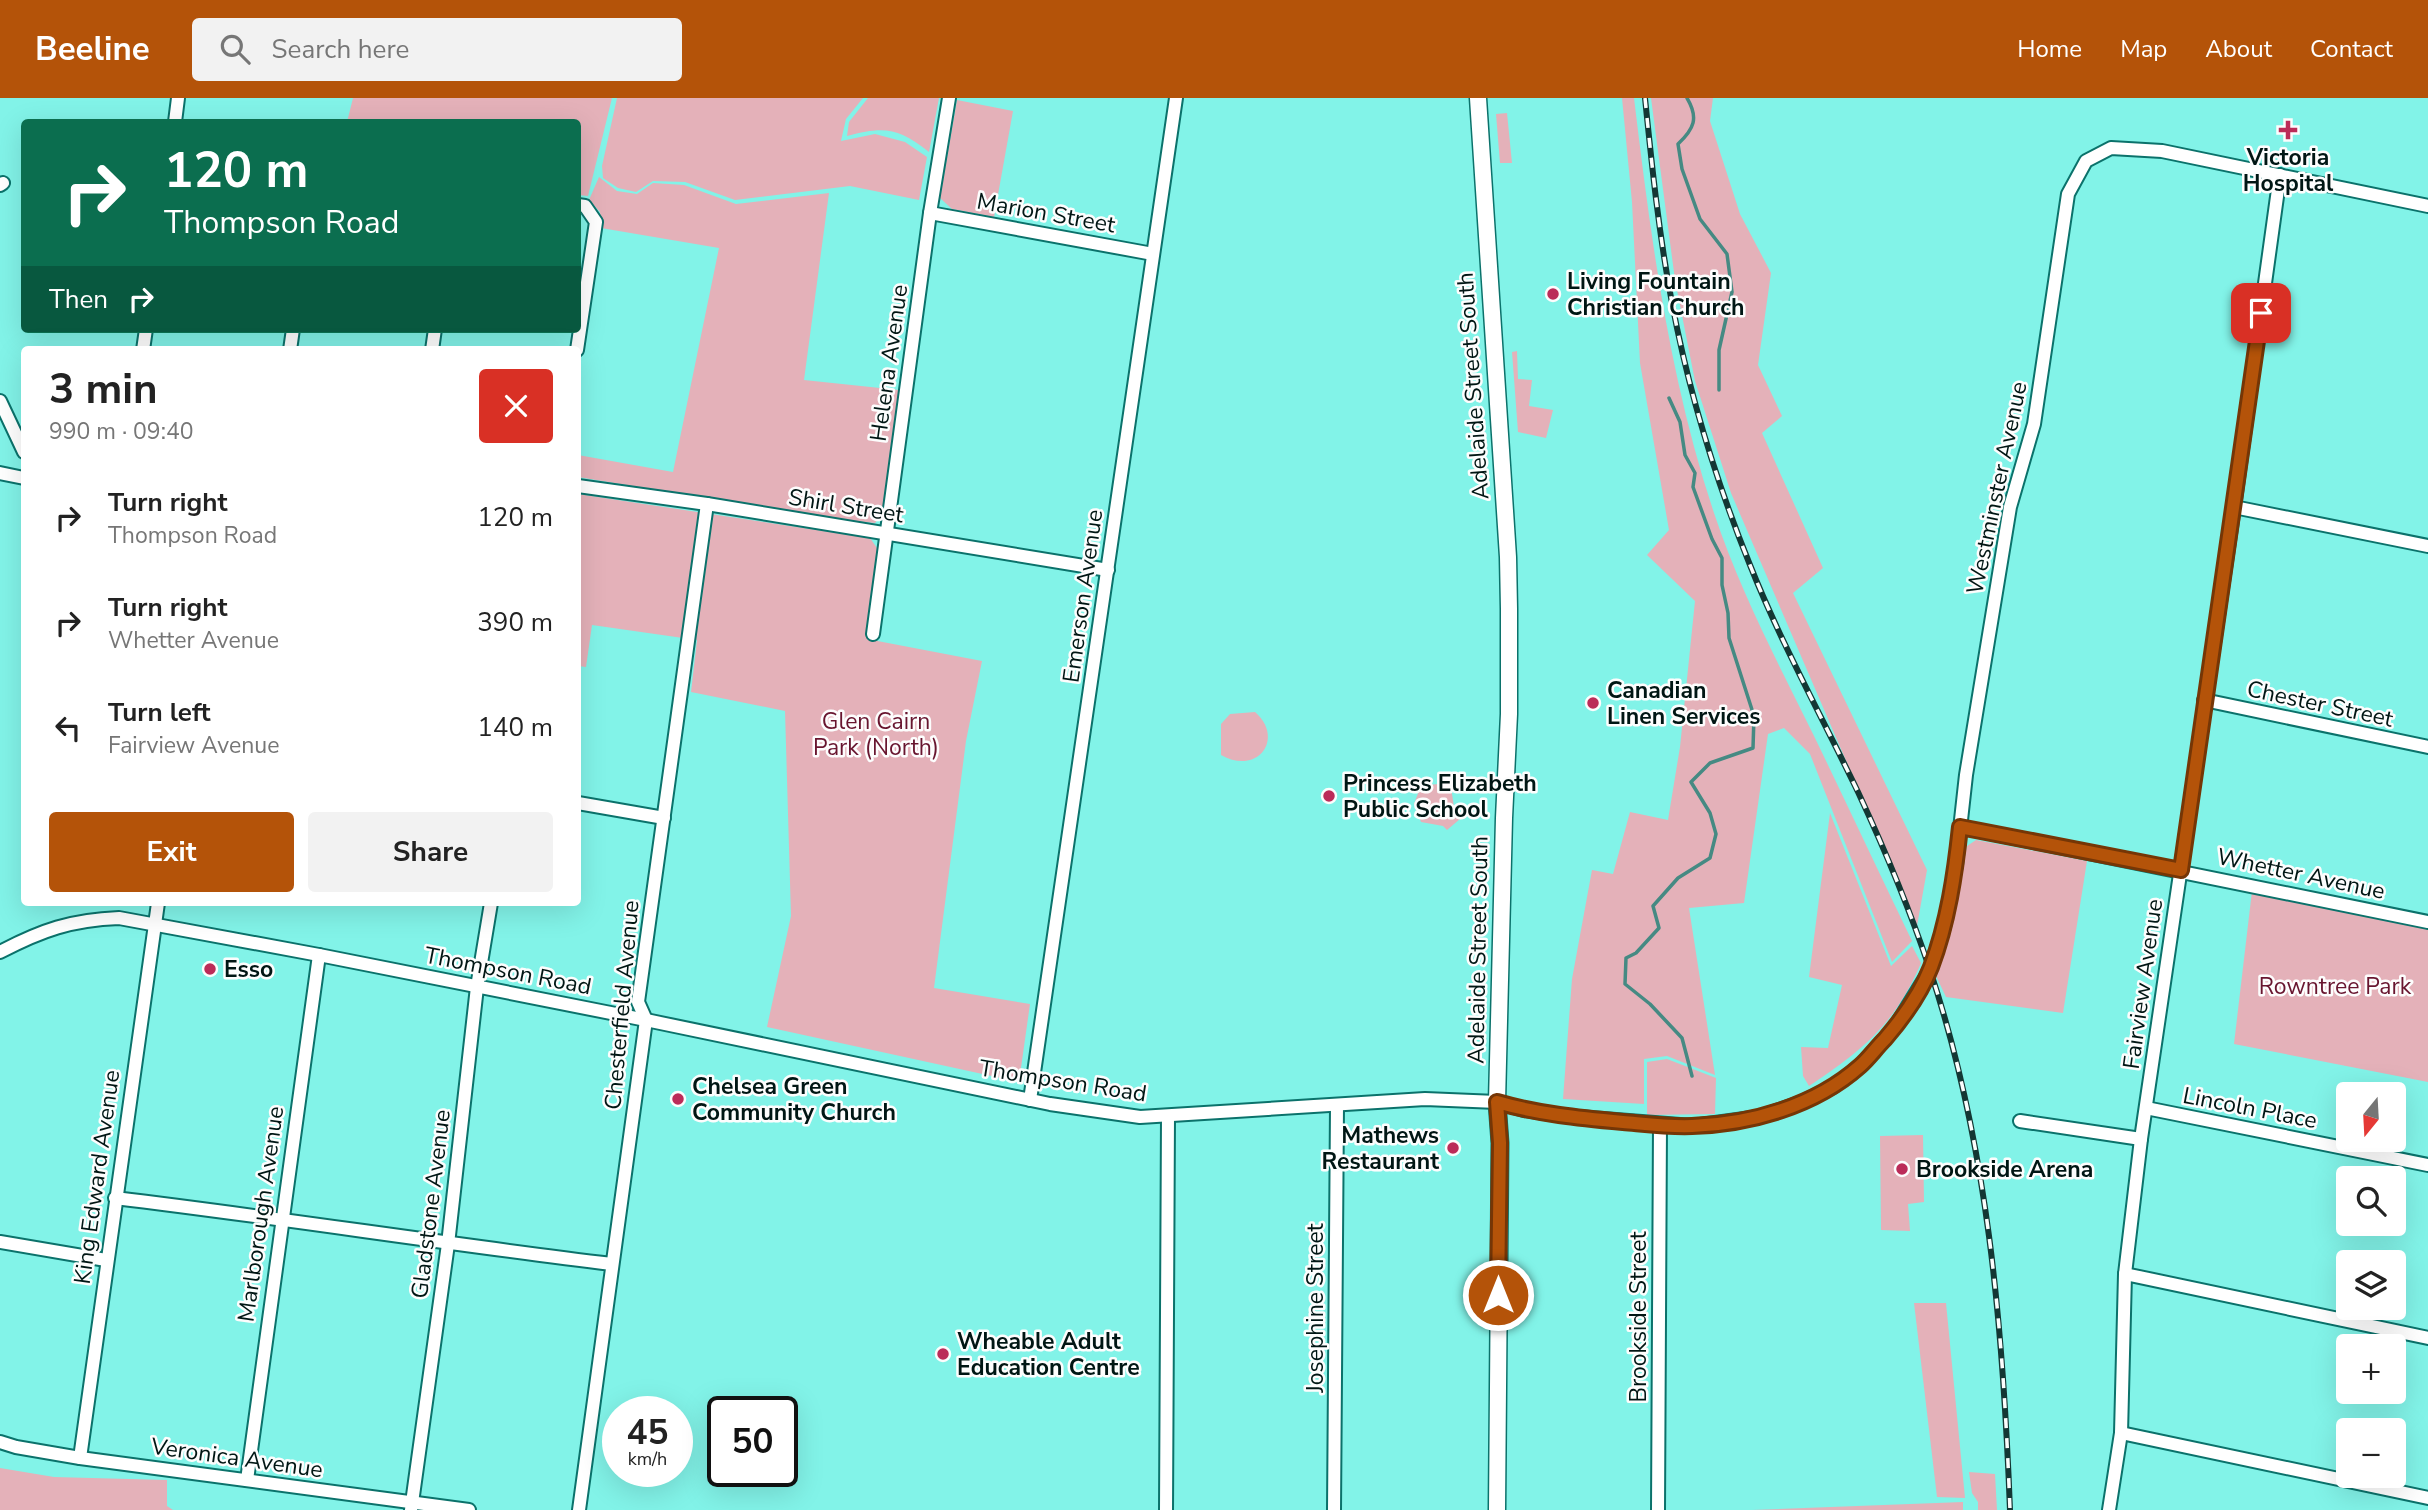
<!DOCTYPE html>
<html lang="en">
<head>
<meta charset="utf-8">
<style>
	:root { --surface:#fff; --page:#f2f2f2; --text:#222; --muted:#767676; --accent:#b45309 }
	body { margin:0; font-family:"Nunito Sans",sans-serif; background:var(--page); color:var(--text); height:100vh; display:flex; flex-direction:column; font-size:26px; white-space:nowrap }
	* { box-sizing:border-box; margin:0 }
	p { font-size:23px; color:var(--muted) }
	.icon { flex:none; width:38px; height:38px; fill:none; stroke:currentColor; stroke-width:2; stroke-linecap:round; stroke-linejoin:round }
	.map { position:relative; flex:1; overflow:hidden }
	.sheet { position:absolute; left:21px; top:248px; width:560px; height:560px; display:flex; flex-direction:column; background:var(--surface); border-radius:7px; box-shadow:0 7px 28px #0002 }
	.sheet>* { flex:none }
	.banner { position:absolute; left:21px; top:21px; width:560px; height:214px; border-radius:7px; box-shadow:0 7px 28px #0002; background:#0b6e4f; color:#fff; overflow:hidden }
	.needle { width:46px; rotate:198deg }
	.fabs { position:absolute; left:2336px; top:984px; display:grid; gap:14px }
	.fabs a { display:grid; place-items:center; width:70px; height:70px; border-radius:7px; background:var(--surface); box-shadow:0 7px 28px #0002; font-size:35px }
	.speed { position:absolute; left:602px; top:1298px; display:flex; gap:14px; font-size:35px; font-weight:700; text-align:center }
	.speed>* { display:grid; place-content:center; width:91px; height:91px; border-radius:50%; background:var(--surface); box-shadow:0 7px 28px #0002; line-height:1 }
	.speed small { font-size:18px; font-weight:400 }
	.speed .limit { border:4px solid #111; border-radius:10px; background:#fff; color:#111 }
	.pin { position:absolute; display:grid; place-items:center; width:60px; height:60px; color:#fff; margin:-30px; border-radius:14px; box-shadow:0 4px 10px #0006 }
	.me { position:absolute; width:77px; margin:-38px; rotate:0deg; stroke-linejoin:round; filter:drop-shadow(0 0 5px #0008) }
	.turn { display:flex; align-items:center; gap:24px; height:147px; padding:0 28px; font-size:32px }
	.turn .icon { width:91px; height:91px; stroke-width:2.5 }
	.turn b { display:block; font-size:49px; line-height:60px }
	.then { display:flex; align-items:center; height:66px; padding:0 28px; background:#0003; gap:14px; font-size:26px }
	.round { display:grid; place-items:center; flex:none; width:74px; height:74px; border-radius:7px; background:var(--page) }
	.headline { display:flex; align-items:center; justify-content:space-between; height:119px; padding:0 28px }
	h1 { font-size:42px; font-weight:700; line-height:52px }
	.action { display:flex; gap:14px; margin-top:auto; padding:14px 28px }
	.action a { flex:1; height:80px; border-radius:7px; background:var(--accent); color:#fff; font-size:28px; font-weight:700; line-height:80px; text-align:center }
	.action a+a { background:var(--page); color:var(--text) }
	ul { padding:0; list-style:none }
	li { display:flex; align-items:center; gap:21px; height:105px; padding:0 28px }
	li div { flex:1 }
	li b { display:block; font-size:26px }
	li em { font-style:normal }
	header { display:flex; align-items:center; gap:42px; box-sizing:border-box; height:98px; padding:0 35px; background:var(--accent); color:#fff }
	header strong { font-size:33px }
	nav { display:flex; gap:38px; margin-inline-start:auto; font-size:24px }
	.search { width:490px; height:63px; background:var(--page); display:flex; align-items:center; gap:18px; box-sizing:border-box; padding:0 24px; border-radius:7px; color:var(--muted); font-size:26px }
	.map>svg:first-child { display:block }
	.green { fill:#e4b1b9 }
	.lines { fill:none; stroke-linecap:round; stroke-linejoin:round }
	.stream { stroke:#458a83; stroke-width:3.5 }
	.minor-casing { stroke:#0b726b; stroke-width:16 }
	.major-casing { stroke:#0b726b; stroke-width:19 }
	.minor { stroke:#fff; stroke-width:12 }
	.major { stroke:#fff; stroke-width:16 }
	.rail-casing { stroke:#143734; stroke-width:6 }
	.rail { stroke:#fdfdfd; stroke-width:3.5; stroke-dasharray:10; stroke-linecap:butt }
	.route-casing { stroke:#753606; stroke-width:18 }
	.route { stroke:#b45309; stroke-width:12 }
	.poi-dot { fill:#bb2c59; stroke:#fdfdfd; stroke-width:2.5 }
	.labels { text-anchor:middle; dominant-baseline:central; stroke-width:5; stroke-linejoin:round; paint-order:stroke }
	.poi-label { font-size:23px; font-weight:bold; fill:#001614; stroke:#fdfdfd; text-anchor:start }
	.street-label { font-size:23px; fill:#001614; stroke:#fdfdfd }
	.park-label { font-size:23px; fill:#68152f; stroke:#fdfdfd }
</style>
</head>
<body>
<header>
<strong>Beeline</strong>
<div class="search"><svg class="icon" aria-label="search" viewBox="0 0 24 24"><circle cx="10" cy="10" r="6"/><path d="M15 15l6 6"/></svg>Search here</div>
<nav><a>Home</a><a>Map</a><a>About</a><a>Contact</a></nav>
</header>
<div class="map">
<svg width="2428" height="1412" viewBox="0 0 2428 1412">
	<rect width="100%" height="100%" fill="#82f3e8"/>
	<!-- green -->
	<g class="green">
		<polygon points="353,0 612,0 588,98 578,97 578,24 347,24"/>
		<polygon points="617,0 863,0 846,21 841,43 875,36 905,44 927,59 919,102 850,88 735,102 685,84 653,83 636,94 618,90 603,80 602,68"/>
		<path d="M 868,0 L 939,0 L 929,54 C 898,30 885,28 847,38 L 849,24 Z"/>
		<path d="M 1622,0 L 1634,0 C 1651,141 1669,280 1714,415 C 1740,493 1778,565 1814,638 C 1847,706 1879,775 1912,843 L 1892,864 L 1810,656 L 1784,630 L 1768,636 L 1744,805 L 1689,810 L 1715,977 L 1667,958 L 1644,961 L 1644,1006 L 1563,1001 L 1572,881 L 1592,772 L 1613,776 L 1630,714 L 1668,722 L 1680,649 L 1695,503 L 1647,457 L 1669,432 L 1640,265 L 1632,104 Z"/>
		<polygon points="1651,0 1713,0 1710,23 1740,116 1771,175 1758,267 1782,318 1762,335 1823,470 1793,495 1927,772 1917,828 1731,395 1695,283 1675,182"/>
		<polygon points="957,2 1013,13 994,119 952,111 940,100"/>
		<polygon points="1507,15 1512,65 1500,65 1496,16"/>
		<polygon points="599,79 617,93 637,96 653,85 684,87 736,106 829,95 804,282 899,292 882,417 875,425 826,420 578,379 578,357 673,374 719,150 601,130 600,114 589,102"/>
		<polygon points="1517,253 1518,281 1532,282 1529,308 1553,312 1546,340 1518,334 1512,254"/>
		<polygon points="578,396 870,440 877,450 867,541 982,563 966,643 934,890 1030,906 1019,984 767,929 791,818 785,613 691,594 697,542 592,527 586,569 578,568"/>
		<path d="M 1255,614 C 1285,640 1258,678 1221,657 L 1221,626 L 1230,616 Z"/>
		<polygon points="1439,686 1451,689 1455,716 1460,721 1447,732 1443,728 1421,724 1414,706 1420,690 1427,687"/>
		<path d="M 1830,715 L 1891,868 L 1912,848 L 1921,865 C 1895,926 1863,952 1809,988 L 1803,978 L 1801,949 L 1828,950 L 1842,887 L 1809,879 Z"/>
		<polygon points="1976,742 2087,763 2063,915 1946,899 1936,878 1950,836 1967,748"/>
		<polygon points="2252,793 2428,830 2428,984 2234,946"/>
		<polygon points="1667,961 1716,980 1715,1016 1647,1017 1647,964"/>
		<polygon points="1923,1037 1924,1104 1908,1106 1910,1133 1881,1132 1880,1038"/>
		<polygon points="1914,1205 1946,1205 1965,1400 1937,1399"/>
		<polygon points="0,1370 54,1379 167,1382 167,1408 173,1412 0,1412"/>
		<polygon points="1969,1374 1995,1376 1997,1412 1978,1412 1978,1404 1972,1395"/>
		<polygon points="1963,1404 1963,1412 1752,1412"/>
	</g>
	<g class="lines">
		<!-- stream -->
		<g class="stream">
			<path d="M 1687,0 C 1699,20 1694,31 1678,46 L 1682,71 L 1700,121 L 1727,156 L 1732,194 L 1719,252 L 1719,292"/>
			<polyline points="1669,300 1680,324 1685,357 1695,375 1693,389 1712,441 1722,460 1722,487 1728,515 1729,540 1754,618 1753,650 1710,665 1691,684 1710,715 1716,736 1710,760 1678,780 1653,808 1659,830 1636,855 1626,860 1625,886 1650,906 1682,940 1692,978"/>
		</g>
		<!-- minor casing -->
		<g class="minor-casing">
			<g id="minor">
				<polyline points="175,24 178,0"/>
				<polyline points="0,87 3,85"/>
				<polyline points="930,115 1153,156"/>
				<polyline points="143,252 146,231"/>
				<polyline points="290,252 293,231"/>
				<polyline points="432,252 435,231"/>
				<polyline points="577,252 596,124 585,108 578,107"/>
				<polyline points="0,303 24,354"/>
				<polyline points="0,375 24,380"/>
				<polyline points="578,388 707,406 1108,472"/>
				<polyline points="2234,409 2428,448"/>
				<polyline points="873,536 930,115 949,0"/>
				<polyline points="2204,602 2428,649"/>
				<polyline points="578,705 664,720"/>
				<polyline points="1960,729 2428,824"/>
				<path d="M 0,854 C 42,832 71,822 119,820 L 319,857 L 646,922 L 1050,1006 L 1140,1019 L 1425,1001 L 1497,1004 L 1524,1012 L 1565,1018 L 1693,1028 L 1759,1019 L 1802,1004 L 1833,989 L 1861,967 L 1895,929 L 1930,872 L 1944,829 L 1956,767 L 1966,677 L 2010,409 L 2034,326 L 2068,96 L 2086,63 L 2111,50 L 2162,53 L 2428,108"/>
				<polyline points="1030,1002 1176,0"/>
				<polyline points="2146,1010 2428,1067"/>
				<polyline points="2020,1023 2141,1041"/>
				<path d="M 115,1100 C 281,1120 446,1146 612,1166"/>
				<polyline points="0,1144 106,1162"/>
				<polyline points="2125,1176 2428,1240"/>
				<polyline points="2121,1335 2428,1400"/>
				<polyline points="0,1344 16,1349 80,1360 469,1412"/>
				<polyline points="80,1360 158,805"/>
				<polyline points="247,1382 319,857"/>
				<polyline points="411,1412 448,1146 477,889 491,805"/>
				<polyline points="579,1412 646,922 638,904 707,406"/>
				<polyline points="1166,1412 1168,1018"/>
				<polyline points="1334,1412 1337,1008"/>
				<polyline points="1658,1412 1660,1027"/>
				<polyline points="2109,1412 2121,1335 2125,1176 2141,1041 2234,409 2280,77"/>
			</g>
		</g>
		<!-- major casing -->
		<g class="major-casing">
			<polyline id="major" points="1478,0 1508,459 1509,511 1509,616 1504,720 1497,1004 1500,1045 1497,1412"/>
		</g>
		<!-- minor -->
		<use href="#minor" class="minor"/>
		<!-- major -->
		<use href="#major" class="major"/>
		<!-- rail casing -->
		<g class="rail-casing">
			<path id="rail" d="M 1645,0 C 1652,69 1659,137 1672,205 C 1689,295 1716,383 1750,467 C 1781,545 1822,619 1858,694 C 1885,752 1910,812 1930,872 C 1988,1047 2003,1229 2010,1412"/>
		</g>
		<!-- rail -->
		<use href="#rail" class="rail"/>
	</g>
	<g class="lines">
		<!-- route casing -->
		<g class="route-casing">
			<path id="route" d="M 1498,1197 L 1500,1045 L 1497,1004 C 1538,1016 1580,1020 1623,1024 C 1646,1026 1669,1029 1692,1028 C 1751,1026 1815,1008 1860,968 C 1869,960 1876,950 1885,941 C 1903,920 1921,895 1931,869 C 1948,824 1955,776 1960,729 L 2181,772 L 2261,215"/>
		</g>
		<!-- route -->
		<use href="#route" class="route"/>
	</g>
	<!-- markers -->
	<g class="poi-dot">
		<path d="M2284.5 21.5h7v7h7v7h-7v7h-7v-7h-7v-7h7z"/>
		<circle cx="1553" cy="196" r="7"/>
		<circle cx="1593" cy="605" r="7"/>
		<circle cx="1329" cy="698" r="7"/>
		<circle cx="210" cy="871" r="7"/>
		<circle cx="678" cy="1001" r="7"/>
		<circle cx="1453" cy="1050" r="7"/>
		<circle cx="1902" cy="1071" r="7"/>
		<circle cx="943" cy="1256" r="7"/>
	</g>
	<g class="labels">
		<!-- poi labels -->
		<g class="poi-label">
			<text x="2288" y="59" text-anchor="middle">Victoria<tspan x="2288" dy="26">Hospital</tspan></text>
			<text x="1567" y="183">Living Fountain<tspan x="1567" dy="26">Christian Church</tspan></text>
			<text x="1607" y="592">Canadian<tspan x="1607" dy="26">Linen Services</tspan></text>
			<text x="1343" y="685">Princess Elizabeth<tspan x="1343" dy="26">Public School</tspan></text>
			<text x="224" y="871">Esso</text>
			<text x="692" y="988">Chelsea Green<tspan x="692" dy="26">Community Church</tspan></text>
			<text x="1439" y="1037" text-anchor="end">Mathews<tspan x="1439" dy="26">Restaurant</tspan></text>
			<text x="1916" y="1071">Brookside Arena</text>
			<text x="957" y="1243">Wheable Adult<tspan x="957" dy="26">Education Centre</tspan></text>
		</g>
		<!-- street labels -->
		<g class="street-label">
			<text transform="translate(1046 115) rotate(10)">Marion Street</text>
			<text transform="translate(889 265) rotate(-82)">Helena Avenue</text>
			<text transform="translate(1473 288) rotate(-94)">Adelaide Street South</text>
			<text transform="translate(1997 390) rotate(-78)">Westminster Avenue</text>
			<text transform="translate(846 408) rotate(9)">Shirl Street</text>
			<text transform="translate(1083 498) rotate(-82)">Emerson Avenue</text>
			<text transform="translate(2320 606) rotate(12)">Chester Street</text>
			<text transform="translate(2301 776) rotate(12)">Whetter Avenue</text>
			<text transform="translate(1478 852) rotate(-89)">Adelaide Street South</text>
			<text transform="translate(508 873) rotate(11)">Thompson Road</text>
			<text transform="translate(2143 886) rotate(-82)">Fairview Avenue</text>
			<text transform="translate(622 907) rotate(-85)">Chesterfield Avenue</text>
			<text transform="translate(1063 983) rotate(9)">Thompson Road</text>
			<text transform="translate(2250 1010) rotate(11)">Lincoln Place</text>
			<text transform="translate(97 1079) rotate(-82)">King Edward Avenue</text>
			<text transform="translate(431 1106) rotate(-83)">Gladstone Avenue</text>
			<text transform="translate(261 1116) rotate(-82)">Marlborough Avenue</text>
			<text transform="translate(1315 1210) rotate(-90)">Josephine Street</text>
			<text transform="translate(1638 1219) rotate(-90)">Brookside Street</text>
			<text transform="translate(237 1360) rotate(8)">Veronica Avenue</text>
		</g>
		<!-- park labels -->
		<g class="park-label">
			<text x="876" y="623">Glen Cairn<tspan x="876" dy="26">Park (North)</tspan></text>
			<text x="2335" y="888">Rowntree Park</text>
		</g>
	</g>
</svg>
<div class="fabs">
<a><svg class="needle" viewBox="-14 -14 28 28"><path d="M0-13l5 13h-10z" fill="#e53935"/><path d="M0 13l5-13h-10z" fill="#767676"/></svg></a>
<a><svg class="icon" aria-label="search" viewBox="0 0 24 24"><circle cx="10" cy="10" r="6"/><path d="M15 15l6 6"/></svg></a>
<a><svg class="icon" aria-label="layers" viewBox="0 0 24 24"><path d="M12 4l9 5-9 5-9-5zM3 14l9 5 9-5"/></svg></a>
<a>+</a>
<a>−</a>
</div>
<div class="speed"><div>45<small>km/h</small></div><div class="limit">50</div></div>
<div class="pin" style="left:2261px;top:215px;background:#d93025"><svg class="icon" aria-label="arrive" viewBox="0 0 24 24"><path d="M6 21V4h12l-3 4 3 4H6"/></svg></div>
<svg class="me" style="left:1498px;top:1197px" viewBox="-20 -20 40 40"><circle r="17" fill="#b45309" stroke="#fff" stroke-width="3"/><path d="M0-11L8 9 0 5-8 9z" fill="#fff"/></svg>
<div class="banner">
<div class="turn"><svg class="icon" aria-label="right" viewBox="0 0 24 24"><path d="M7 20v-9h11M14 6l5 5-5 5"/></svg><div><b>120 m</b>Thompson Road</div></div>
<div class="then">Then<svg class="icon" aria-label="right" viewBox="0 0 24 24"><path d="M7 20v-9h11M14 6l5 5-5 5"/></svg></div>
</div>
<section class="sheet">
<div class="headline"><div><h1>3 min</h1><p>990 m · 09:40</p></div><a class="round" style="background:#d93025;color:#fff"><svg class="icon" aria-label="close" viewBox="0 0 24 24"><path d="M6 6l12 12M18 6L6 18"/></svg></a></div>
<ul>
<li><svg class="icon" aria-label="right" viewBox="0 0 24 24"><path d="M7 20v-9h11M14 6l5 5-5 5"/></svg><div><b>Turn right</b><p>Thompson Road</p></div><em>120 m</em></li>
<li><svg class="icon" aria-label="right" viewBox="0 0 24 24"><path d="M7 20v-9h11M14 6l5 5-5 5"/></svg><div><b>Turn right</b><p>Whetter Avenue</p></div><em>390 m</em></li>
<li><svg class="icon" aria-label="left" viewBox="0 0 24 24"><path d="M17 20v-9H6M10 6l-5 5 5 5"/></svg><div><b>Turn left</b><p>Fairview Avenue</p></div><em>140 m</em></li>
</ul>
<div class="action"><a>Exit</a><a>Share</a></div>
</section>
</div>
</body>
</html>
